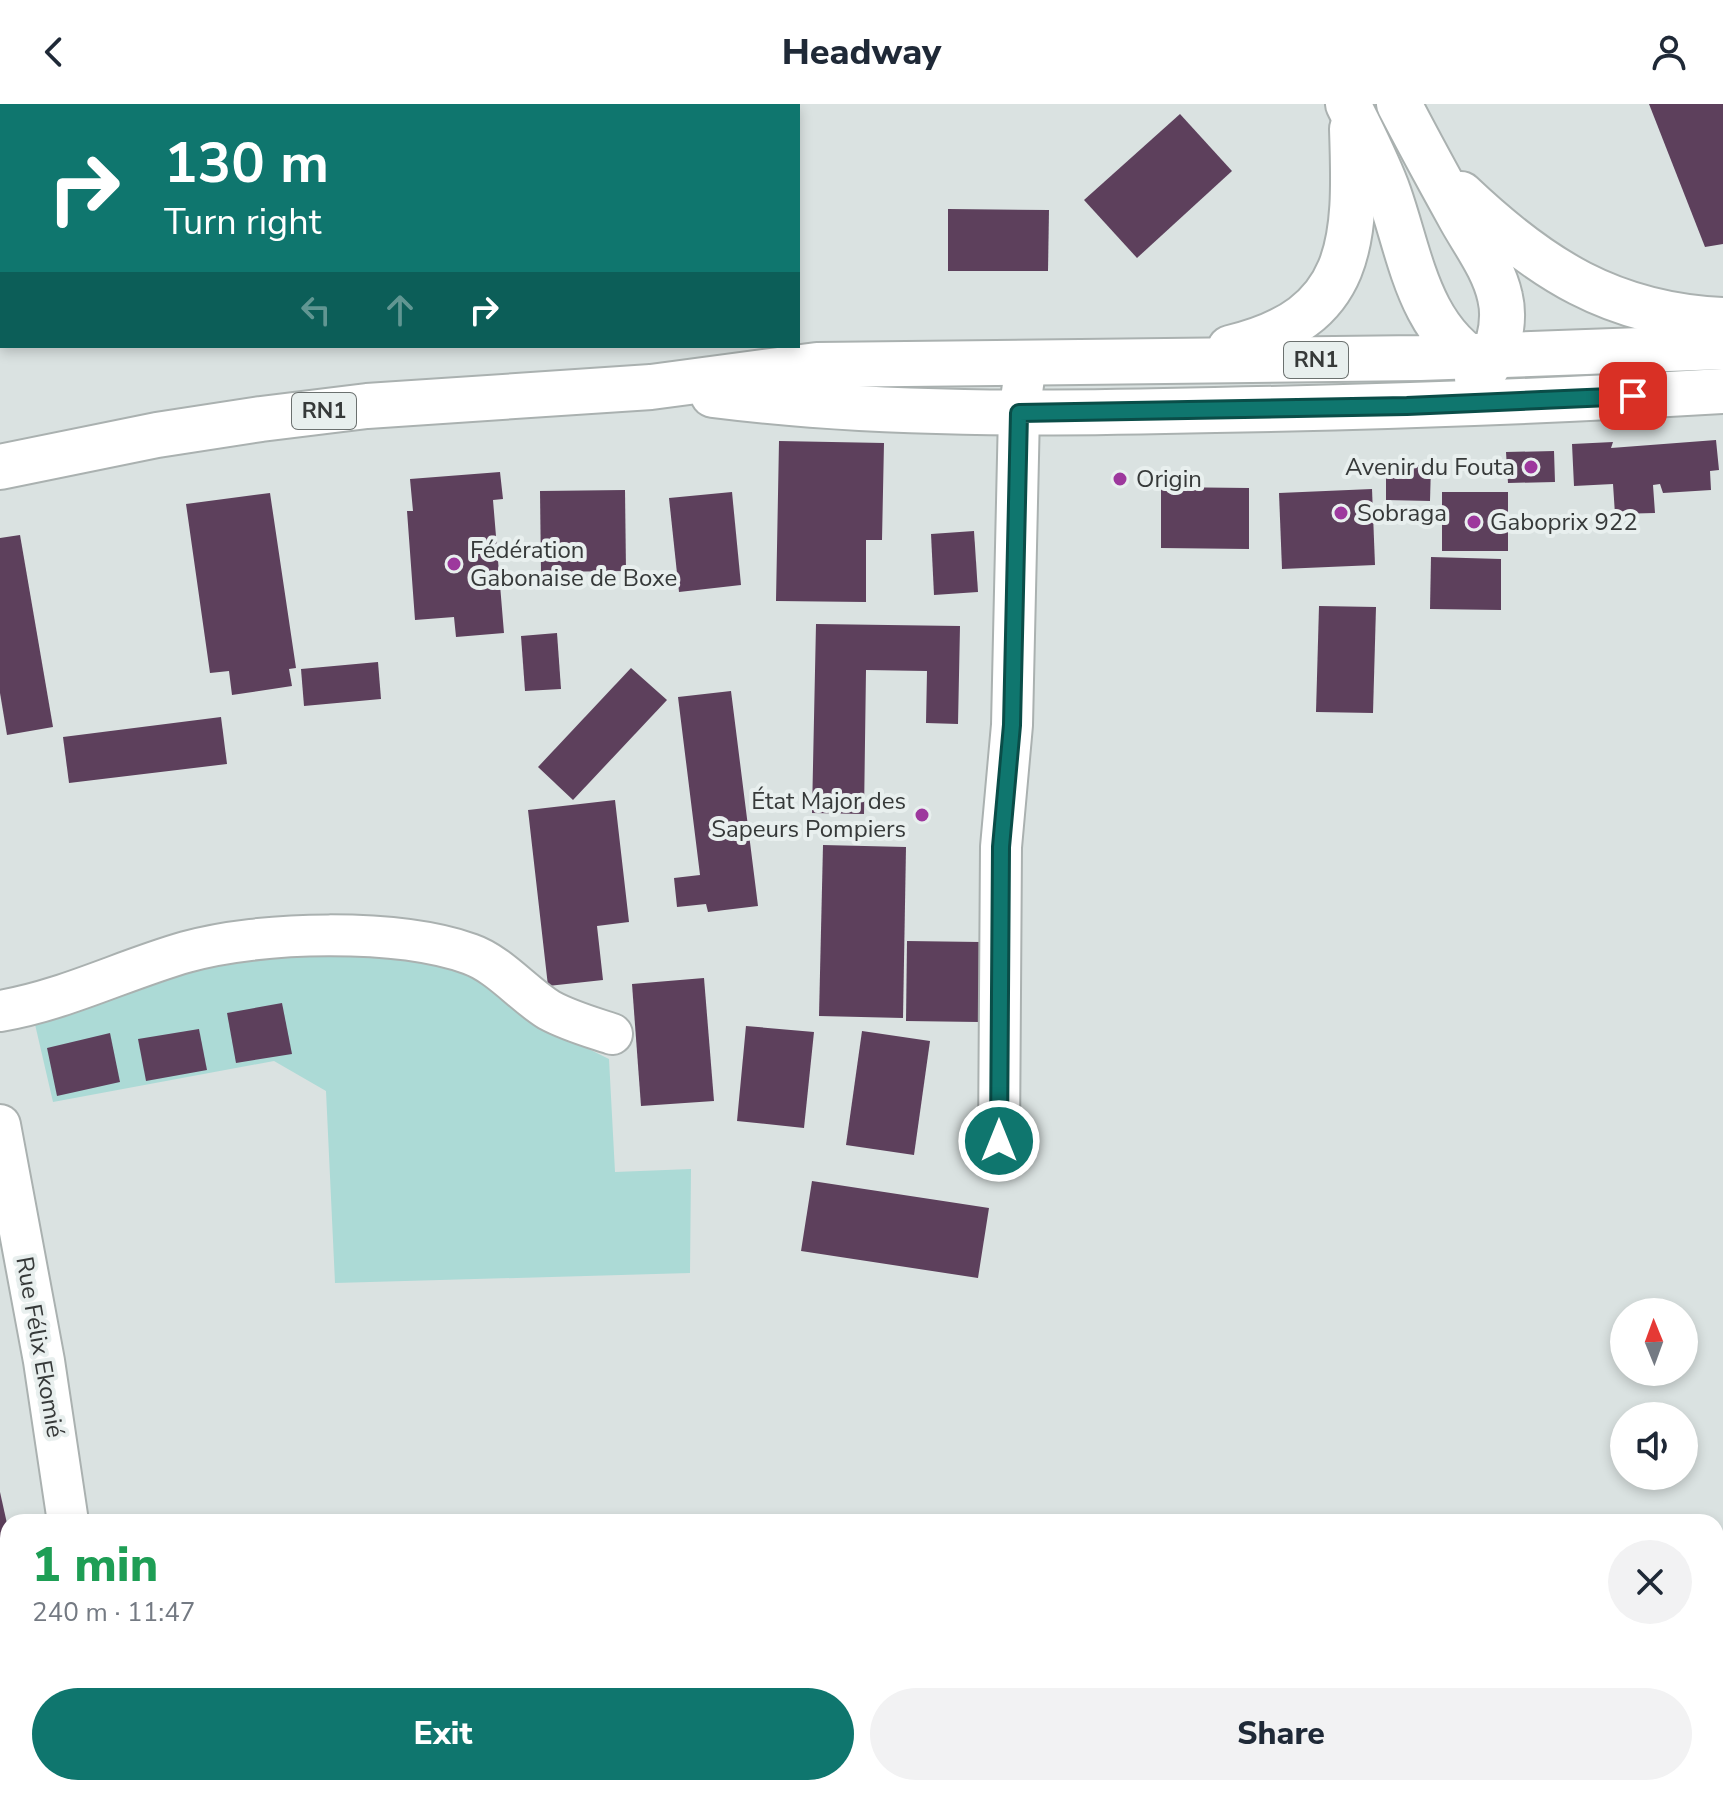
<!DOCTYPE html>
<html lang="en">
<head>
<meta charset="utf-8">
<style>
	:root { --surface:#fff; --page:#f2f2f3; --text:#1f2937; --muted:#747a83; --accent:#0f766e }
	body { margin:0; font-family:"Nunito Sans",sans-serif; background:var(--page); color:var(--text); height:100vh; display:flex; flex-direction:column; font-size:30px; white-space:nowrap }
	* { box-sizing:border-box; margin:0 }
	p { font-size:26px; color:var(--muted) }
	.icon { flex:none; width:44px; height:44px; fill:none; stroke:currentColor; stroke-width:2; stroke-linecap:round; stroke-linejoin:round }
	.map { position:relative; flex:1; overflow:hidden }
	.side { position:absolute; left:0px; top:1410px; width:1724px; height:282px; display:flex; flex-direction:column; background:var(--surface); border-radius:24px 24px 0 0; box-shadow:0 4px 12px #0003 }
	.side>* { flex:none }
	.guide { position:absolute; left:0px; top:0px; width:800px; height:244px; box-shadow:0 4px 12px #0003; background:#0f766e; color:#fff; overflow:hidden }
	.needle { width:52px; rotate:359deg }
	.tools { position:absolute; left:1610px; top:1194px; display:grid; gap:16px }
	.tools a { display:grid; place-items:center; width:88px; height:88px; border-radius:50%; background:var(--surface); box-shadow:0 4px 12px #0003; font-size:40px }
	.pin { position:absolute; display:grid; place-items:center; width:68px; height:68px; color:#fff; margin:-34px; border-radius:16px; box-shadow:0 4px 12px #0006 }
	.me { position:absolute; width:88px; margin:-44px; rotate:0deg; stroke-linejoin:round; filter:drop-shadow(0 0 6px #0008) }
	.turn { display:flex; align-items:center; gap:28px; height:168px; padding:0 32px; font-size:36px }
	.turn .icon { width:104px; height:104px; stroke-width:2.5 }
	.turn b { display:block; font-size:56px; line-height:68px }
	.lanes { display:flex; align-items:center; height:76px; padding:0 32px; background:#0003; justify-content:center; gap:40px; direction:ltr }
	.lanes .off { opacity:.35 }
	.round { display:grid; place-items:center; flex:none; width:84px; height:84px; border-radius:42px; background:var(--page) }
	.overview { display:flex; align-items:center; justify-content:space-between; height:136px; padding:0 32px }
	h1 { font-size:48px; font-weight:800; line-height:60px; color:#1e9e55 }
	.primary-button { display:flex; gap:16px; margin-top:auto; padding:16px 32px }
	.primary-button a { flex:1; height:92px; border-radius:48px; background:var(--accent); color:#fff; font-size:32px; font-weight:800; line-height:92px; text-align:center }
	.primary-button a+a { background:var(--page); color:var(--text) }
	header { display:flex; justify-content:space-between; align-items:center; height:104px; padding:0 32px; background:var(--surface); font-size:36px; font-weight:800 }
	.map>svg:first-child { display:block }
	.green { fill:#acdad6 }
	.building { fill:#5d405c }
	.lines { fill:none; stroke-linecap:round; stroke-linejoin:round }
	.minor-casing { stroke:#aab1b0; stroke-width:44 }
	.major-casing { stroke:#aab1b0; stroke-width:48 }
	.minor { stroke:#fff; stroke-width:40 }
	.major { stroke:#fff; stroke-width:44 }
	.route-casing { stroke:#0a4d48; stroke-width:20 }
	.route { stroke:#0f766e; stroke-width:14 }
	.poi-dot { fill:#9d389d; stroke:#e8efee; stroke-width:3 }
	.labels { text-anchor:middle; dominant-baseline:central; stroke-width:8; stroke-linejoin:round; paint-order:stroke }
	.shield { fill:#e8efee; stroke:#6b706f; stroke-width:2 }
	.shield-label { font-size:22px; font-weight:bold; fill:#363939 }
	.poi-label { font-size:24px; fill:#363939; stroke:#e8efee; text-anchor:start }
	.street-label { font-size:24px; fill:#363939; stroke:#e8efee }
</style>
</head>
<body>
<header><svg class="icon" aria-label="back" viewBox="0 0 24 24"><path d="M15 5l-7 7 7 7"/></svg>Headway<svg class="icon" aria-label="person" viewBox="0 0 24 24"><circle cx="12" cy="8" r="4"/><path d="M4 21q1-7 8-7t8 7"/></svg></header>
<div class="map">
<svg width="1723" height="1691" viewBox="0 0 1723 1691">
	<rect width="100%" height="100%" fill="#dae2e1"/>
	<!-- green -->
	<polygon class="green" points="326,845 461,860 542,922 609,955 615,1068 691,1065 690,1169 335,1179 326,987 274,957 53,998 34,916 194,861"/>
	<!-- building -->
	<g class="building">
		<polygon points="1649,0 1723,0 1723,140 1705,143"/>
		<polygon points="1180,10 1232,67 1137,154 1084,96"/>
		<polygon points="948,105 1049,106 1048,167 948,167"/>
		<polygon points="1716,336 1719,366 1710,367 1711,386 1663,389 1660,380 1653,381 1655,409 1615,410 1613,380 1574,382 1572,340 1613,338 1611,344"/>
		<polygon points="779,337 884,339 882,436 866,436 866,498 776,497"/>
		<polygon points="1554,347 1555,378 1508,379 1506,348"/>
		<polygon points="1386,361 1431,361 1430,397 1386,396"/>
		<polygon points="500,368 503,395 493,396 504,529 456,533 454,513 415,516 407,407 413,407 410,375"/>
		<polygon points="1161,383 1249,384 1249,445 1161,444"/>
		<polygon points="1372,385 1375,461 1282,465 1279,389"/>
		<polygon points="625,386 626,467 541,468 540,387"/>
		<polygon points="732,388 741,481 679,488 669,394"/>
		<rect x="1442" y="388" width="66" height="59"/>
		<polygon points="270,389 296,564 289,565 292,582 232,591 229,567 210,569 186,400"/>
		<polygon points="974,427 978,488 934,491 931,430"/>
		<polygon points="20,431 53,623 7,631 0,589 0,434"/>
		<polygon points="1431,453 1501,455 1501,506 1430,505"/>
		<polygon points="1319,502 1376,503 1373,609 1316,608"/>
		<polygon points="816,520 960,522 958,620 926,619 927,567 866,566 864,710 812,709"/>
		<polygon points="557,529 561,585 525,587 521,532"/>
		<polygon points="378,558 381,595 304,602 301,565"/>
		<polygon points="631,564 667,596 573,696 538,663"/>
		<polygon points="731,587 758,802 708,808 706,800 677,803 674,774 700,771 678,593"/>
		<polygon points="221,613 227,660 69,679 63,633"/>
		<polygon points="615,696 629,818 597,822 603,876 548,882 528,706"/>
		<polygon points="823,741 906,743 903,914 819,912"/>
		<polygon points="907,837 980,838 979,918 906,917"/>
		<polygon points="704,874 714,997 641,1002 632,880"/>
		<polygon points="282,899 292,950 236,959 227,909"/>
		<polygon points="746,922 814,928 804,1024 737,1017"/>
		<polygon points="199,925 207,966 146,977 138,935"/>
		<polygon points="862,927 930,937 914,1051 846,1041"/>
		<polygon points="110,929 120,978 57,992 47,944"/>
		<polygon points="812,1077 989,1104 978,1174 801,1147"/>
		<polygon points="0,1388 8,1424 8,1447 0,1448"/>
		<polygon points="8,1657 8,1684 50,1684 53,1691 0,1691 0,1662"/>
		<polygon points="239,1684 306,1684 309,1691 241,1691"/>
		<polygon points="345,1684 403,1684 404,1691 346,1691"/>
		<polygon points="511,1684 690,1684 691,1691 512,1691"/>
	</g>
	<g class="lines">
		<!-- minor casing -->
		<g class="minor-casing">
			<g id="minor">
				<path d="M 0,907 C 65,896 123,866 186,848 C 260,827 397,824 470,850 C 499,860 523,890 549,906 C 569,917 591,923 612,930"/>
				<polyline points="0,1021 44,1257 68,1418"/>
				<polyline points="999,1037 1001,743 1012,621 1019,309 1026,260"/>
				<polyline points="0,1505 8,1504"/>
				<polyline points="132,1684 135,1691"/>
			</g>
		</g>
		<!-- major casing -->
		<g class="major-casing">
			<g id="major">
				<path d="M 1348,0 C 1362,29 1378,59 1389,90 C 1411,153 1419,227 1483,262"/>
				<path d="M 1399,0 C 1419,39 1440,77 1461,115 C 1475,140 1494,165 1500,193 C 1506,218 1498,257 1477,274"/>
				<path d="M 1461,90 C 1540,165 1612,211 1723,216"/>
				<path d="M 1230,244 C 1356,214 1356,137 1352,25"/>
				<path d="M 713,291 C 880,312 1047,310 1215,306 C 1384,303 1554,297 1723,287"/>
				<polyline points="0,363 157,331 261,315 367,302 651,283 817,261 1420,254 1723,243"/>
			</g>
		</g>
		<!-- minor -->
		<use href="#minor" class="minor"/>
		<!-- major -->
		<use href="#major" class="major"/>
	</g>
	<g class="lines">
		<!-- route casing -->
		<g class="route-casing">
			<polyline id="route" points="999,1037 1001,743 1012,621 1019,309 1407,302 1633,292"/>
		</g>
		<!-- route -->
		<use href="#route" class="route"/>
	</g>
	<!-- markers -->
	<g class="poi-dot">
		<circle cx="1531" cy="363" r="8"/>
		<circle cx="1120" cy="375" r="8"/>
		<circle cx="1341" cy="409" r="8"/>
		<circle cx="1474" cy="418" r="8"/>
		<circle cx="454" cy="460" r="8"/>
		<circle cx="922" cy="711" r="8"/>
	</g>
	<g class="labels">
		<!-- shield labels -->
		<g class="shield">
			<rect x="1284" y="238" width="64" height="36" rx="6"/>
			<rect x="292" y="289" width="64" height="36" rx="6"/>
		</g>
		<g class="shield-label">
			<text x="1316" y="256">RN1</text>
			<text x="324" y="307">RN1</text>
		</g>
		<!-- poi labels -->
		<g class="poi-label">
			<text x="1515" y="363" text-anchor="end">Avenir du Fouta</text>
			<text x="1136" y="375">Origin</text>
			<text x="1357" y="409">Sobraga</text>
			<text x="1490" y="418">Gaboprix 922</text>
			<text x="470" y="446">Fédération<tspan x="470" dy="28">Gabonaise de Boxe</tspan></text>
			<text x="906" y="697" text-anchor="end">État Major des<tspan x="906" dy="28">Sapeurs Pompiers</tspan></text>
		</g>
		<!-- street labels -->
		<g class="street-label">
			<text transform="translate(40 1243) rotate(80)">Rue Félix Ekomié</text>
		</g>
	</g>
</svg>
<div class="tools">
<a><svg class="needle" viewBox="-14 -14 28 28"><path d="M0-13l5 13h-10z" fill="#e53935"/><path d="M0 13l5-13h-10z" fill="#747a83"/></svg></a>
<a><svg class="icon" aria-label="sound" viewBox="0 0 24 24"><path d="M4 9h4l5-4v14l-5-4H4zM17 9q2 3 0 6"/></svg></a>
</div>
<div class="pin" style="left:1633px;top:292px;background:#d93025"><svg class="icon" aria-label="arrive" viewBox="0 0 24 24"><path d="M6 21V4h12l-3 4 3 4H6"/></svg></div>
<svg class="me" style="left:999px;top:1037px" viewBox="-20 -20 40 40"><circle r="17" fill="#0f766e" stroke="#fff" stroke-width="3"/><path d="M0-11L8 9 0 5-8 9z" fill="#fff"/></svg>
<div class="guide">
<div class="turn"><svg class="icon" aria-label="right" viewBox="0 0 24 24"><path d="M7 20v-9h11M14 6l5 5-5 5"/></svg><div><b>130 m</b>Turn right</div></div>
<div class="lanes"><svg class="icon off" aria-label="left" viewBox="0 0 24 24"><path d="M17 20v-9H6M10 6l-5 5 5 5"/></svg><svg class="icon off" aria-label="ahead" viewBox="0 0 24 24"><path d="M12 20V5M6 11l6-6 6 6"/></svg><svg class="icon" aria-label="right" viewBox="0 0 24 24"><path d="M7 20v-9h11M14 6l5 5-5 5"/></svg></div>
</div>
<section class="side">
<div class="overview"><div><h1>1 min</h1><p>240 m · 11:47</p></div><a class="round"><svg class="icon" aria-label="close" viewBox="0 0 24 24"><path d="M6 6l12 12M18 6L6 18"/></svg></a></div>
<div class="primary-button"><a>Exit</a><a>Share</a></div>
</section>
</div>
</body>
</html>
